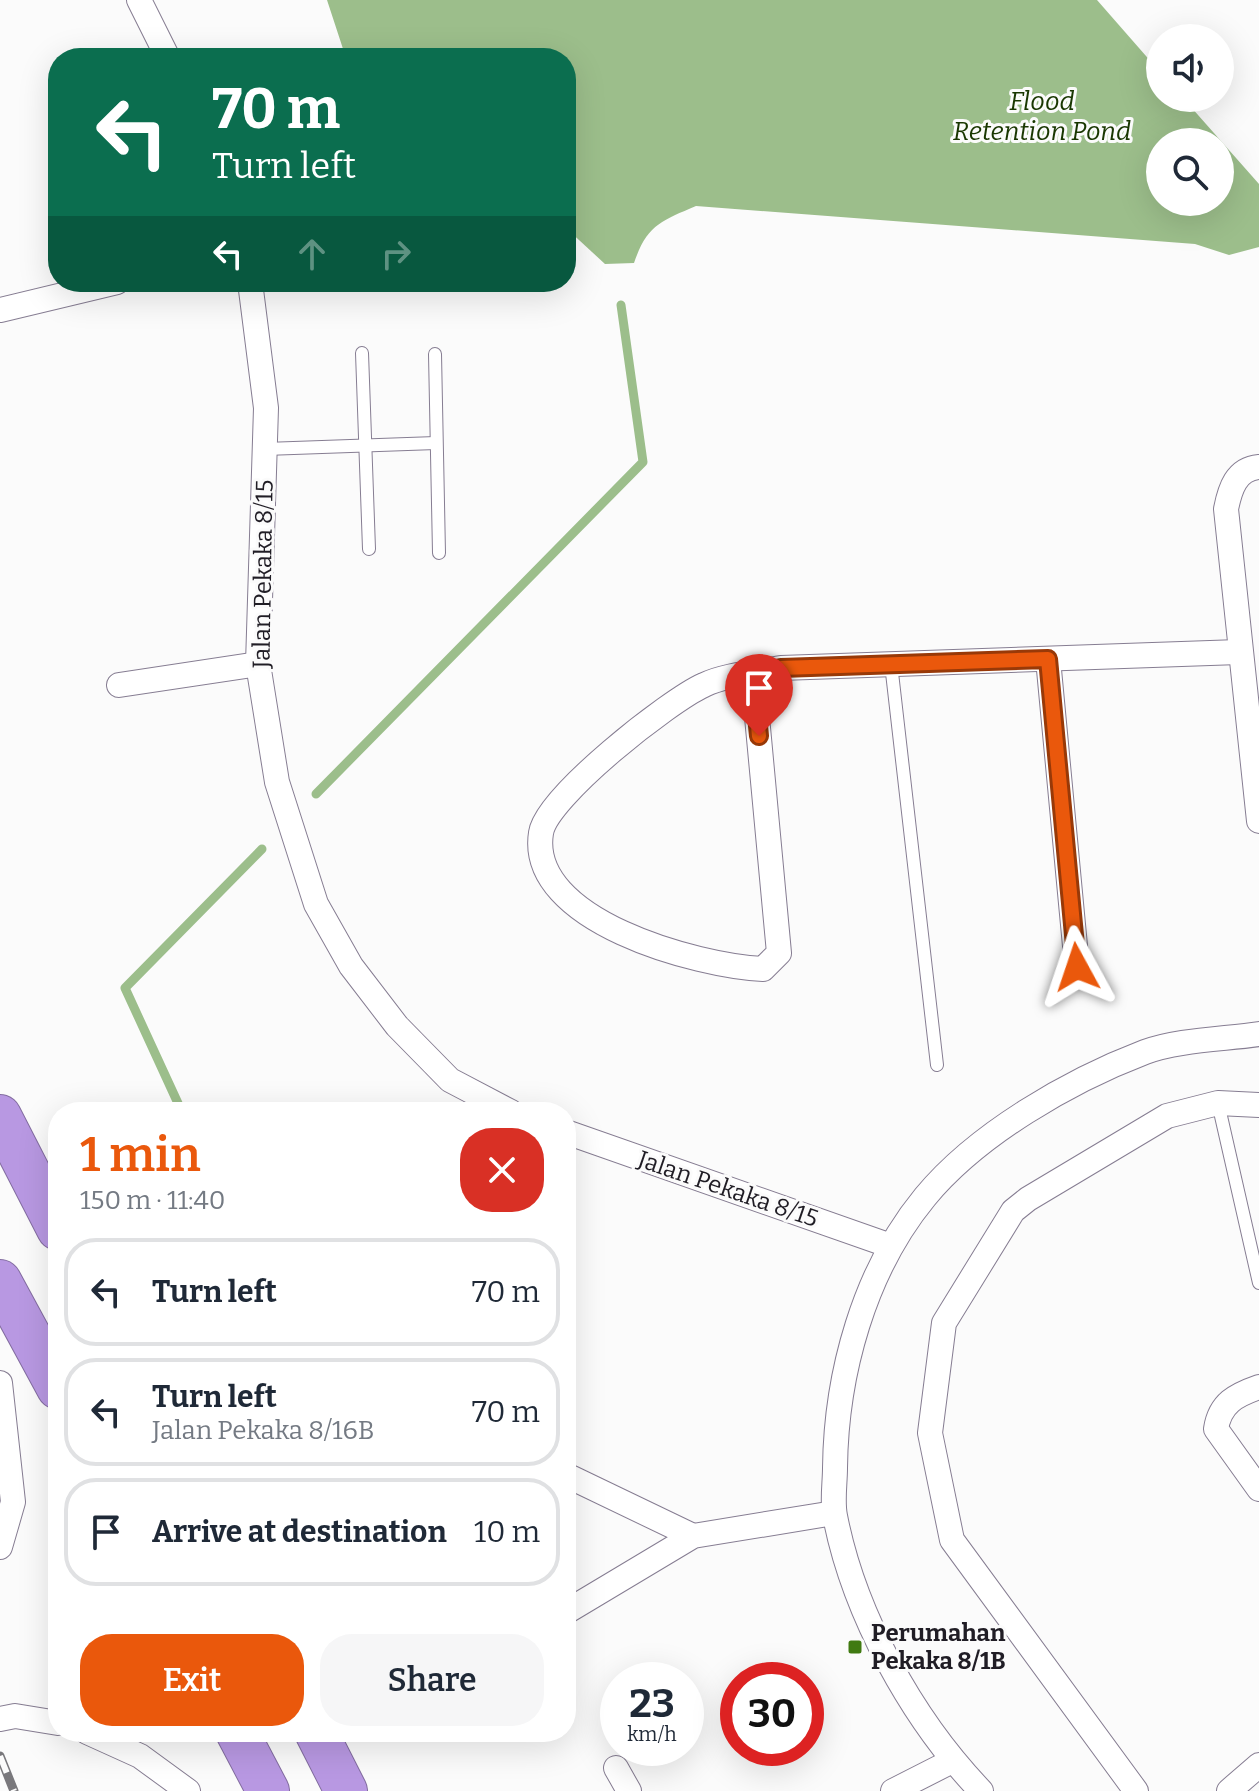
<!DOCTYPE html>
<html lang="en">
<head>
<meta charset="utf-8">
<style>
	:root { --surface:#fff; --page:#f6f6f7; --text:#1f2937; --muted:#747a83; --line:#e0e1e3; --accent:#ea580c }
	body { margin:0; font-family:Bitter,serif; background:var(--page); color:var(--text); height:100vh; display:flex; flex-direction:column; font-size:30px; white-space:nowrap }
	* { box-sizing:border-box; margin:0 }
	p { font-size:26px; color:var(--muted) }
	.icon { flex:none; width:44px; height:44px; fill:none; stroke:currentColor; stroke-width:2; stroke-linecap:round; stroke-linejoin:round }
	.map { position:relative; flex:1; overflow:hidden }
	.panel { position:absolute; left:48px; top:1102px; width:528px; height:640px; display:flex; flex-direction:column; background:var(--surface); border-radius:32px; box-shadow:0 8px 32px #0002 }
	.panel>* { flex:none }
	.hud { position:absolute; left:48px; top:48px; width:528px; height:244px; border-radius:32px; box-shadow:0 8px 32px #0002; background:#0b6e4f; color:#fff; overflow:hidden }
	.tools { position:absolute; left:1146px; top:24px; display:grid; gap:16px }
	.tools a { display:grid; place-items:center; width:88px; height:88px; border-radius:50%; background:var(--surface); box-shadow:0 8px 32px #0002; font-size:40px }
	.speed { position:absolute; left:600px; top:1662px; display:flex; gap:16px; font-size:40px; font-weight:700; text-align:center }
	.speed>* { display:grid; place-content:center; width:104px; height:104px; border-radius:50%; background:var(--surface); box-shadow:0 8px 32px #0002; line-height:1 }
	.speed small { font-size:20px; font-weight:400 }
	.speed .limit { border:12px solid #d22; background:#fff; color:#111 }
	.pin { position:absolute; display:grid; place-items:center; width:68px; height:68px; color:#fff; margin:-82px -34px; border-radius:50% 50% 50% 0; rotate:-45deg; box-shadow:0 0 8px #0007 }
	.pin .icon { rotate:45deg }
	.me { position:absolute; width:88px; margin:-44px; rotate:355deg; stroke-linejoin:round; filter:drop-shadow(0 0 6px #0008) }
	.turn { display:flex; align-items:center; gap:28px; height:168px; padding:0 32px; font-size:36px }
	.turn .icon { width:104px; height:104px; stroke-width:2.5 }
	.turn b { display:block; font-size:56px; line-height:68px }
	.lanes { display:flex; align-items:center; height:76px; padding:0 32px; background:#0003; justify-content:center; gap:40px; direction:ltr }
	.lanes .off { opacity:.35 }
	.round { display:grid; place-items:center; flex:none; width:84px; height:84px; border-radius:32px; background:var(--page) }
	.headline { display:flex; align-items:center; justify-content:space-between; height:136px; padding:0 32px }
	h1 { font-size:48px; font-weight:600; line-height:60px; color:var(--accent) }
	.action { display:flex; gap:16px; margin-top:auto; padding:16px 32px }
	.action a { flex:1; height:92px; border-radius:32px; background:var(--accent); color:#fff; font-size:32px; font-weight:600; line-height:92px; text-align:center }
	.action a+a { background:var(--page); color:var(--text) }
	ul { padding:0; list-style:none }
	li { display:flex; align-items:center; gap:24px; height:108px; margin:0 16px 12px; padding:0 16px; border:4px solid var(--line); border-radius:32px }
	li div { flex:1 }
	li b { display:block; font-size:30px }
	li em { font-style:normal }
	.map>svg:first-child { display:block }
	.water { fill:#9cbe8b; fill-rule:evenodd }
	.lines { fill:none; stroke-linecap:round; stroke-linejoin:round }
	.stream { stroke:#9cbe8b; stroke-width:9 }
	.lane-casing { stroke:#867d92; stroke-width:14 }
	.street-casing { stroke:#867d92; stroke-width:26 }
	.highway-casing { stroke:#836da0; stroke-width:44 }
	.lane { stroke:#fff; stroke-width:12 }
	.street { stroke:#fff; stroke-width:24 }
	.highway { stroke:#b898e2; stroke-width:42 }
	.rail-casing { stroke:#79787c; stroke-width:9 }
	.rail { stroke:#fbfbfb; stroke-width:6; stroke-dasharray:18; stroke-linecap:butt }
	.route-casing { stroke:#983908; stroke-width:20 }
	.route { stroke:#ea580c; stroke-width:14 }
	.poi-dot { fill:#407a11; stroke:#fbfbfb; stroke-width:3 }
	.labels { text-anchor:middle; dominant-baseline:central; stroke-width:6; stroke-linejoin:round; paint-order:stroke }
	.street-label { font-size:24px; fill:#201d25; stroke:#fbfbfb }
	.poi-label { font-size:24px; font-weight:bold; fill:#201d25; stroke:#fbfbfb; text-anchor:start }
	.water-label { font-size:26px; font-style:italic; fill:#193701; stroke:#fbfbfb }
</style>
</head>
<body>
<div class="map">
<svg width="1259" height="1791" viewBox="0 0 1259 1791">
	<rect width="100%" height="100%" fill="#fbfbfb"/>
	<!-- water -->
	<path class="water" d="M 327,0 L 1097,0 L 1160,72 L 1160,98 L 1183,98 L 1259,184 L 1259,247 L 1229,255 L 1195,244 L 696,206 C 661,221 647,225 634,263 L 605,264 L 566,228 L 566,58 L 346,58 ZM 1160,142 L 1220,142 L 1220,202 L 1160,202 Z"/>
	<g class="lines">
		<!-- stream -->
		<g class="stream">
			<polyline points="316,794 643,462 621,305"/>
			<polyline points="182,1112 125,988 262,849"/>
		</g>
		<!-- lane casing -->
		<g class="lane-casing">
			<g id="lane">
				<polyline points="362,353 369,549"/>
				<polyline points="435,354 439,553"/>
				<polyline points="265,449 436,443"/>
				<polyline points="891,664 937,1065"/>
				<polyline points="1218,1103 1259,1283"/>
			</g>
		</g>
		<!-- street casing -->
		<g class="street-casing">
			<g id="street">
				<polyline points="139,0 168,58"/>
				<polyline points="250,282 266,408 258,664 277,782 316,904 351,966 397,1026 450,1080 511,1112"/>
				<polyline points="0,310 117,282"/>
				<path d="M 1259,467 C 1236,469 1230,489 1226,509 L 1259,821"/>
				<polyline points="1048,659 1077,967"/>
				<path d="M 753,674 L 779,953 L 763,969 C 698,966 527,921 541,833 C 546,797 670,700 704,685 C 727,674 757,673 781,668 L 1239,652"/>
				<polyline points="119,685 258,664"/>
				<polyline points="566,1132 891,1246"/>
				<polyline points="0,1383 13,1502 0,1547"/>
				<path d="M 1259,1387 C 1236,1395 1220,1403 1216,1429 L 1259,1489"/>
				<polyline points="566,1475 693,1536"/>
				<polyline points="566,1612 693,1536 834,1513"/>
				<polyline points="0,1719 15,1716 58,1723"/>
				<polyline points="87,1732 140,1756 188,1791"/>
				<polyline points="616,1768 629,1791"/>
				<polyline points="893,1791 952,1761"/>
				<path d="M 981,1791 C 912,1719 854,1614 835,1516 C 832,1501 835,1483 835,1468 C 836,1374 864,1271 925,1197 C 977,1134 1069,1081 1145,1052 C 1176,1040 1225,1039 1259,1034"/>
				<polyline points="1136,1791 952,1540 930,1433 944,1323 1013,1211 1028,1199 1167,1116 1218,1103 1259,1105"/>
				<polyline points="1229,1791 1259,1765"/>
			</g>
		</g>
		<!-- highway casing -->
		<g class="highway-casing">
			<g id="highway">
				<polyline points="0,1116 58,1229"/>
				<polyline points="0,1281 58,1388"/>
				<polyline points="237,1732 268,1791"/>
				<polyline points="316,1732 346,1791"/>
			</g>
		</g>
		<!-- lane -->
		<use href="#lane" class="lane"/>
		<!-- street -->
		<use href="#street" class="street"/>
		<!-- highway -->
		<use href="#highway" class="highway"/>
		<!-- rail casing -->
		<g class="rail-casing">
			<polyline id="rail" points="0,1756 14,1791"/>
		</g>
		<!-- rail -->
		<use href="#rail" class="rail"/>
	</g>
	<g class="lines">
		<!-- route casing -->
		<g class="route-casing">
			<polyline id="route" points="759,736 753,674 781,668 1048,659 1077,967"/>
		</g>
		<!-- route -->
		<use href="#route" class="route"/>
	</g>
	<!-- markers -->
	<rect class="poi-dot" x="847" y="1639" width="16" height="16" rx="4"/>
	<g class="labels">
		<!-- street labels -->
		<g class="street-label">
			<text transform="translate(263 574) rotate(-89)">Jalan Pekaka 8/15</text>
			<text transform="translate(728 1189) rotate(19)">Jalan Pekaka 8/15</text>
		</g>
		<!-- poi labels -->
		<g class="poi-label">
			<text x="871" y="1633">Perumahan<tspan x="871" dy="28">Pekaka 8/1B</tspan></text>
		</g>
		<!-- water labels -->
		<g class="water-label">
			<text x="1042" y="101">Flood<tspan x="1042" dy="30">Retention Pond</tspan></text>
		</g>
	</g>
</svg>
<div class="tools">
<a><svg class="icon" aria-label="sound" viewBox="0 0 24 24"><path d="M4 9h4l5-4v14l-5-4H4zM17 9q2 3 0 6"/></svg></a>
<a><svg class="icon" aria-label="search" viewBox="0 0 24 24"><circle cx="10" cy="10" r="6"/><path d="M15 15l6 6"/></svg></a>
</div>
<div class="speed"><div>23<small>km/h</small></div><div class="limit">30</div></div>
<div class="pin" style="left:759px;top:736px;background:#d93025"><svg class="icon" aria-label="arrive" viewBox="0 0 24 24"><path d="M6 21V4h12l-3 4 3 4H6"/></svg></div>
<svg class="me" style="left:1077px;top:967px" viewBox="-20 -20 40 40"><path d="M0-17L14 15 0 8-14 15z" fill="#ea580c" stroke="#fff" stroke-width="4"/></svg>
<div class="hud">
<div class="turn"><svg class="icon" aria-label="left" viewBox="0 0 24 24"><path d="M17 20v-9H6M10 6l-5 5 5 5"/></svg><div><b>70 m</b>Turn left</div></div>
<div class="lanes"><svg class="icon" aria-label="left" viewBox="0 0 24 24"><path d="M17 20v-9H6M10 6l-5 5 5 5"/></svg><svg class="icon off" aria-label="ahead" viewBox="0 0 24 24"><path d="M12 20V5M6 11l6-6 6 6"/></svg><svg class="icon off" aria-label="right" viewBox="0 0 24 24"><path d="M7 20v-9h11M14 6l5 5-5 5"/></svg></div>
</div>
<section class="panel">
<div class="headline"><div><h1>1 min</h1><p>150 m · 11:40</p></div><a class="round" style="background:#d93025;color:#fff"><svg class="icon" aria-label="close" viewBox="0 0 24 24"><path d="M6 6l12 12M18 6L6 18"/></svg></a></div>
<ul>
<li><svg class="icon" aria-label="left" viewBox="0 0 24 24"><path d="M17 20v-9H6M10 6l-5 5 5 5"/></svg><div><b>Turn left</b></div><em>70 m</em></li>
<li><svg class="icon" aria-label="left" viewBox="0 0 24 24"><path d="M17 20v-9H6M10 6l-5 5 5 5"/></svg><div><b>Turn left</b><p>Jalan Pekaka 8/16B</p></div><em>70 m</em></li>
<li><svg class="icon" aria-label="arrive" viewBox="0 0 24 24"><path d="M6 21V4h12l-3 4 3 4H6"/></svg><div><b>Arrive at destination</b></div><em>10 m</em></li>
</ul>
<div class="action"><a>Exit</a><a>Share</a></div>
</section>
</div>
</body>
</html>
